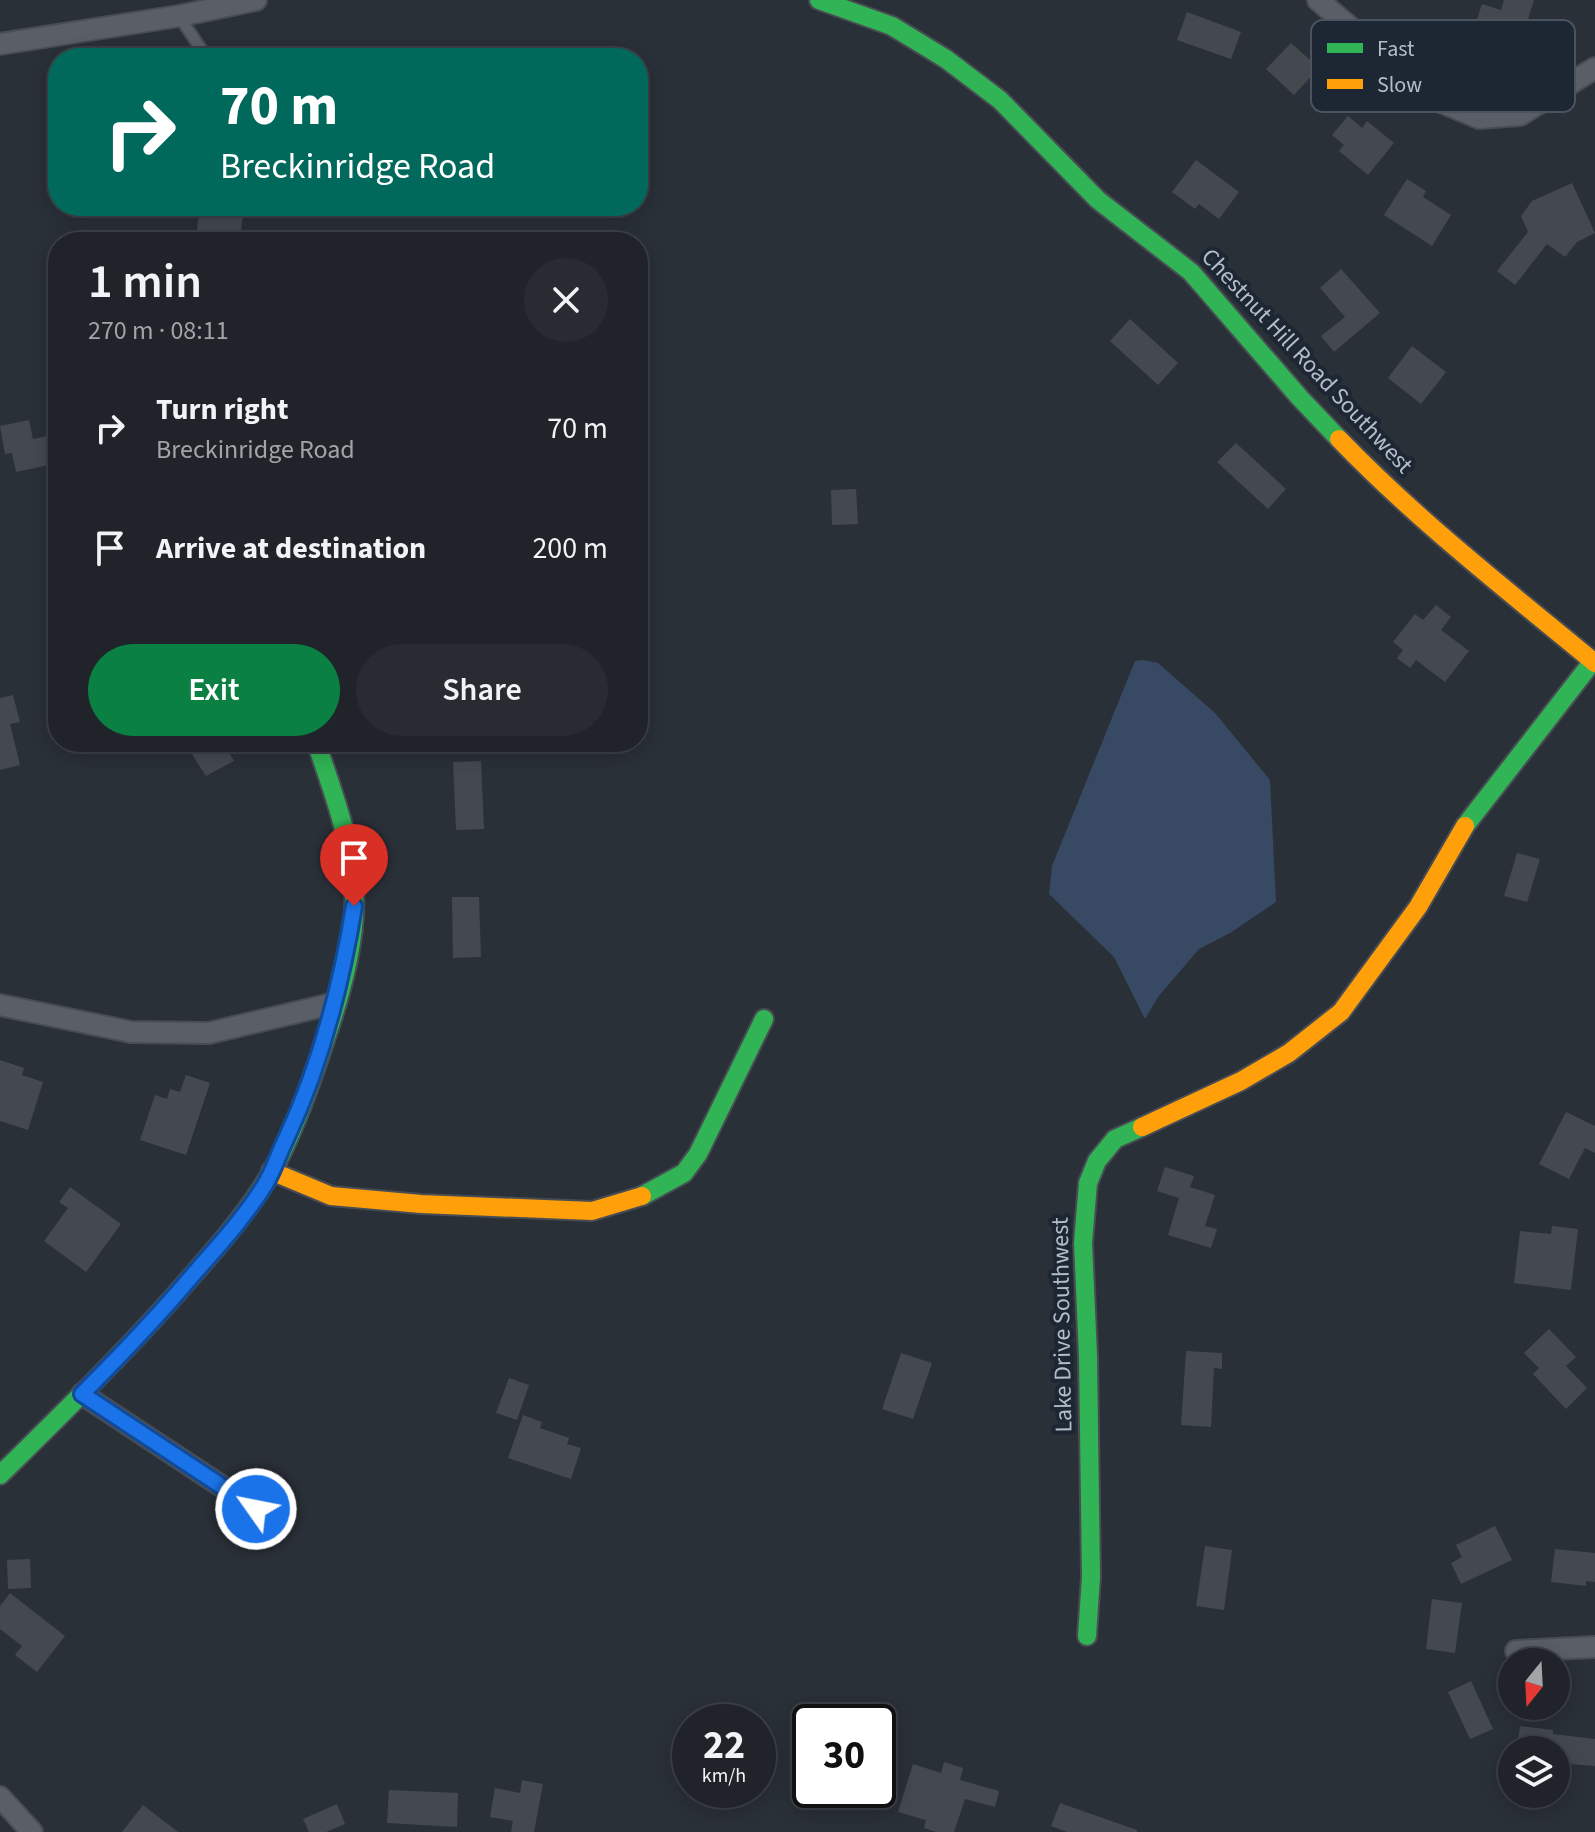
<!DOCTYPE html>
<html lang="en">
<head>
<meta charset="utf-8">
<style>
	:root { --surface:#20242a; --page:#282c32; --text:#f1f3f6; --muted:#a2a4a8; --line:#3d4147; --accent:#0b8043 }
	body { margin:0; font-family:"Source Sans 3",sans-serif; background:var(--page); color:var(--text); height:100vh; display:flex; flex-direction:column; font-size:30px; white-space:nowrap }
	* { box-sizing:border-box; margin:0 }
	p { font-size:26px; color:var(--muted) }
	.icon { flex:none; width:44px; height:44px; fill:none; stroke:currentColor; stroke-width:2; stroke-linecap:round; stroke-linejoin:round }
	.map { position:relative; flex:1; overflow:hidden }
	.drawer { position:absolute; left:48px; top:232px; width:600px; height:520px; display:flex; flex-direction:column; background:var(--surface); border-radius:32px; box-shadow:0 4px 20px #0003,0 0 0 2px var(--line) }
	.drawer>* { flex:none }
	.banner { position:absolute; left:48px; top:48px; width:600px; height:168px; border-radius:32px; box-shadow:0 4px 20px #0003,0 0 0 2px var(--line); background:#00695c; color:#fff; overflow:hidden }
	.needle { width:52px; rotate:198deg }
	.buttons { position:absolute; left:1498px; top:1648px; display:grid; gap:16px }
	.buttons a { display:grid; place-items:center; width:72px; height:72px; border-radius:50%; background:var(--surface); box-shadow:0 4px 20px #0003,0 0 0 2px var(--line); font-size:40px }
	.speed { position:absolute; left:672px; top:1704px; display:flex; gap:16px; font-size:40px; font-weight:700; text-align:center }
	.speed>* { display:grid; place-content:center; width:104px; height:104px; border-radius:50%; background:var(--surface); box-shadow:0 4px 20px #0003,0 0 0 2px var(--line); line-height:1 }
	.speed small { font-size:20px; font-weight:400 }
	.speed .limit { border:4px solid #111; border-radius:12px; background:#fff; color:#111 }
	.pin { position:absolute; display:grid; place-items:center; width:68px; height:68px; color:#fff; margin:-82px -34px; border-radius:50% 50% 50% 0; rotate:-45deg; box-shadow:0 0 8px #0007 }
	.pin .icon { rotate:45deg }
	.me { position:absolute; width:88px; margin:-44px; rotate:303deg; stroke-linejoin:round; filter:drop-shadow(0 0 6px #0008) }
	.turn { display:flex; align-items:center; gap:28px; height:168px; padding:0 40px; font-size:36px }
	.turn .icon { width:104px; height:104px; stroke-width:2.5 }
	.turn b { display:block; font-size:56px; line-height:68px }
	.round { display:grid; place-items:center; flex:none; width:84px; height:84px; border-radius:42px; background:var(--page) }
	.headline { display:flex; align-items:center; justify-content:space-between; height:136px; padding:0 40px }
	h1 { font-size:48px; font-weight:600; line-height:60px }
	.cta { display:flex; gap:16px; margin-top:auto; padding:16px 40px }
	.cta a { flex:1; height:92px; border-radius:48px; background:var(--accent); color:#fff; font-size:32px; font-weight:600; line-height:92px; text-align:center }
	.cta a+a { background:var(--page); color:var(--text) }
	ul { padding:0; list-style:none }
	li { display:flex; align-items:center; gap:24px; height:120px; padding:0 40px }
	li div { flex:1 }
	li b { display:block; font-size:30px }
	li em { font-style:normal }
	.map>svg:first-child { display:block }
	.water { fill:#384963 }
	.building { fill:#444950 }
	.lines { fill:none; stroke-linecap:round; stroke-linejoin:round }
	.lane-casing { stroke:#484c53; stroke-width:14 }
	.street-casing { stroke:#484c53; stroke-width:24 }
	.fast-casing { stroke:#484c53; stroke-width:22 }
	.slow-casing { stroke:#484c53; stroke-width:22 }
	.lane { stroke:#5a5e66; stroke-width:10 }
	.street { stroke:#5a5e66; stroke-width:20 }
	.fast { stroke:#30b455; stroke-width:18 }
	.slow { stroke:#ff9f0a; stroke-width:18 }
	.route-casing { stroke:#114b97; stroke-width:20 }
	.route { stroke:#1a73e8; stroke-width:14 }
	.labels { text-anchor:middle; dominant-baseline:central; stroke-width:8; stroke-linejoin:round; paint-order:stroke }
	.street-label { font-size:24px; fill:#b4bcc9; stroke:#1d2633 }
	.key { fill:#1d2633; stroke:#4a5360; stroke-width:2 }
	.key-label { font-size:22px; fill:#b4bcc9 }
</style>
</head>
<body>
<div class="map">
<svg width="1595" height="1832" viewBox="0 0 1595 1832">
	<rect width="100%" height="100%" fill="#2a3038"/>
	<!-- water -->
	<polygon class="water" points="1143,660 1158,663 1215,713 1270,780 1276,902 1230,933 1199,949 1158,997 1145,1019 1114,957 1049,894 1052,866 1135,661"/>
	<!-- building -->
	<g class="building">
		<polygon points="1504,0 1534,0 1518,51 1492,42 1490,47 1470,41 1482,4 1501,10"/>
		<polygon points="1187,12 1241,32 1231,59 1177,40"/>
		<polygon points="1291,43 1319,68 1294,95 1266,69"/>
		<polygon points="1348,116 1362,128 1367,121 1394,143 1368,175 1339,151 1344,145 1332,135"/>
		<polygon points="1196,160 1239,192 1219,219 1199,204 1195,209 1172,192"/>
		<polygon points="1407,179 1426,191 1423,197 1451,215 1432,246 1384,215"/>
		<polygon points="1572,183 1595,233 1577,242 1565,257 1547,244 1515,285 1497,271 1528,232 1521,216 1532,201"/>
		<polygon points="200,206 243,210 241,234 197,230"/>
		<polygon points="1341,269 1380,313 1334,352 1321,336 1345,317 1320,288"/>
		<polygon points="1130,319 1178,363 1158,385 1110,341"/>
		<polygon points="1412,346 1446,372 1421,404 1388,378"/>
		<polygon points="29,420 33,439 58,434 58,455 53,456 54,464 16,472 12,453 5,454 0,426"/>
		<polygon points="1236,443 1286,489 1268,509 1217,462"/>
		<polygon points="856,489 858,524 832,525 831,490"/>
		<polygon points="1436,605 1451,617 1441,630 1469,651 1445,682 1416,660 1410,668 1397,658 1403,650 1393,642 1415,614 1423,620"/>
		<polygon points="13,695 20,722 10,724 20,765 0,770 0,698"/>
		<polygon points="184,742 223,742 234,761 206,776"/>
		<polygon points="481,761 484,829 456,830 453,762"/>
		<polygon points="1517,853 1540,859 1527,902 1504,896"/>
		<polygon points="452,897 479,897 481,957 453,958"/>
		<polygon points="0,1060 24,1068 22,1075 43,1082 28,1130 0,1121"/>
		<polygon points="186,1075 210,1083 186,1155 140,1140 155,1095 167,1099 170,1089 180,1092"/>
		<polygon points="1566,1112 1595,1126 1595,1153 1585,1148 1569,1179 1539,1164"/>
		<polygon points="1165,1167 1194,1176 1190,1187 1215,1195 1205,1226 1217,1229 1211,1248 1168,1235 1179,1198 1157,1191"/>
		<polygon points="70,1187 121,1224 86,1272 44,1241 68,1208 59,1202"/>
		<polygon points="1552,1226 1578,1229 1571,1290 1514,1283 1520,1231 1551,1234"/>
		<polygon points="1549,1329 1576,1357 1566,1366 1587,1388 1566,1409 1533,1374 1539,1368 1524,1353"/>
		<polygon points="1186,1351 1222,1353 1222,1369 1214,1368 1211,1427 1181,1425"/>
		<polygon points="901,1353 932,1363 913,1419 882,1409"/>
		<polygon points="509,1378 529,1385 517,1420 496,1413"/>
		<polygon points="523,1415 542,1422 540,1428 569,1438 567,1444 581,1448 571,1479 508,1458"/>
		<polygon points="1495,1526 1512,1560 1461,1584 1451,1563 1462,1557 1456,1545"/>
		<polygon points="1205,1546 1232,1550 1224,1610 1196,1606"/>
		<polygon points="1555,1549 1595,1553 1595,1582 1586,1581 1586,1586 1551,1582"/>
		<polygon points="30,1559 31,1588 8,1589 7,1560"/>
		<polygon points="10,1593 65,1636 37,1672 15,1655 22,1646 0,1629 0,1606"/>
		<polygon points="1432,1599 1462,1603 1455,1653 1426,1649"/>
		<polygon points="1471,1681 1493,1729 1470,1739 1448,1692"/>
		<polygon points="1520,1726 1553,1730 1553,1734 1595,1739 1595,1766 1556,1763 1556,1750 1517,1750"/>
		<polygon points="944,1762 963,1768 960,1780 999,1791 995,1807 965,1799 954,1832 936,1832 924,1828 926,1820 898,1812 913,1764 941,1773"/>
		<polygon points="522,1780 543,1784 534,1832 511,1832 513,1821 490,1817 495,1788 520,1793"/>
		<polygon points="389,1790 458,1793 457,1827 387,1823"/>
		<polygon points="1060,1803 1137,1830 1137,1832 1067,1832 1051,1826"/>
		<polygon points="337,1804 345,1824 326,1832 309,1832 303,1819"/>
		<polygon points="143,1805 178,1832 122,1832"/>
	</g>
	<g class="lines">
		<!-- lane casing -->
		<g class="lane-casing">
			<polyline id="lane" points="179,16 207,58"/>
		</g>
		<!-- street casing -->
		<g class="street-casing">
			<g id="street">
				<polyline points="1318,0 1436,100 1479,118 1520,115 1595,68"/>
				<polyline points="0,44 179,16 256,0"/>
				<polyline points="0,1005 131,1032 209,1033 336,1003"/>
				<polyline points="82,1394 256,1509"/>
				<polyline points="1516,1651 1595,1647"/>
				<polyline points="0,1797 32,1832"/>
			</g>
		</g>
		<!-- fast casing -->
		<g class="fast-casing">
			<g id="fast">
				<polyline points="819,0 892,26 946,59 1000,100 1098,200 1191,272 1300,398 1339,439"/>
				<polyline points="1465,826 1593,661"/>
				<polyline points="642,1196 684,1173 698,1154 764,1019"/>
				<path d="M 0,1475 C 68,1408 136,1342 198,1269 C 222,1242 246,1214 265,1183 C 290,1144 311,1082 326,1037 C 342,991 357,938 354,889 C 351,839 332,789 316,742"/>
				<polyline points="1087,1636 1091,1577 1088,1356 1083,1243 1088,1183 1097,1161 1115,1139 1142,1127"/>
			</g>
		</g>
		<!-- slow casing -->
		<g class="slow-casing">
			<g id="slow">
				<path d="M 1339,439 C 1418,521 1508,591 1595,663"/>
				<polyline points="1142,1127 1241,1081 1289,1053 1341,1012 1418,907 1465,826"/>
				<polyline points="271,1171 331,1196 421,1204 592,1211 642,1196"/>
			</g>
		</g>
		<!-- lane -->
		<use href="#lane" class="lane"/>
		<!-- street -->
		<use href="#street" class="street"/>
		<!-- fast -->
		<use href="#fast" class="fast"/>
		<!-- slow -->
		<use href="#slow" class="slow"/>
	</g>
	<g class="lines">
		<!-- route casing -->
		<g class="route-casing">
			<path id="route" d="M 256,1509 L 82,1394 C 122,1354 161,1313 198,1269 C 222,1242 247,1214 266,1183 C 274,1169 279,1153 286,1139 C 321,1064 341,987 354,906"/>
		</g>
		<!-- route -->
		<use href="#route" class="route"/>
	</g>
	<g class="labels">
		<!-- street labels -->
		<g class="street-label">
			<text transform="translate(1307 361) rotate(47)">Chestnut Hill Road Southwest</text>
			<text transform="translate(1062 1325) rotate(-91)">Lake Drive Southwest</text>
		</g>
	</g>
	<!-- legend -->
	<rect x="1311" y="20" width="264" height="92" rx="12" class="key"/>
	<rect x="1327" y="43" width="36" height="10" fill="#30b455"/>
	<rect x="1327" y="79" width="36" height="10" fill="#ff9f0a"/>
	<g class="key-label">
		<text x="1377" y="56">Fast</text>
		<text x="1377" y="92">Slow</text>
	</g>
</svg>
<div class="buttons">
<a><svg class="needle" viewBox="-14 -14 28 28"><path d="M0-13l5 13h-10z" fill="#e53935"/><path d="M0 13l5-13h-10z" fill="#a2a4a8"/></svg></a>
<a><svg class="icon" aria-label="layers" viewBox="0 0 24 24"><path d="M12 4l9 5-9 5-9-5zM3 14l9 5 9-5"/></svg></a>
</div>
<div class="speed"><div>22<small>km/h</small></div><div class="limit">30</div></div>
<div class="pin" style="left:354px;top:906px;background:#d93025"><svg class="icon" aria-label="arrive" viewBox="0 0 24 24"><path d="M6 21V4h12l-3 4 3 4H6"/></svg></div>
<svg class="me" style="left:256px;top:1509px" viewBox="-20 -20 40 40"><circle r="17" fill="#1a73e8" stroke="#fff" stroke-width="3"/><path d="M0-11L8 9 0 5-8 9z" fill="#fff"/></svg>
<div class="banner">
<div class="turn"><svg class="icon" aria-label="right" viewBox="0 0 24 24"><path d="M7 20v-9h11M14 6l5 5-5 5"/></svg><div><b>70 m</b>Breckinridge Road</div></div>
</div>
<section class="drawer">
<div class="headline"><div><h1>1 min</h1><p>270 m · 08:11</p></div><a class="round"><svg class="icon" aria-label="close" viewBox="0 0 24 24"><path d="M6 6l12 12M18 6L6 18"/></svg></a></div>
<ul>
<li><svg class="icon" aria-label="right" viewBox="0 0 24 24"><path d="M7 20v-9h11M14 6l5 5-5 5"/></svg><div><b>Turn right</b><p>Breckinridge Road</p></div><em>70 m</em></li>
<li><svg class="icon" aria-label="arrive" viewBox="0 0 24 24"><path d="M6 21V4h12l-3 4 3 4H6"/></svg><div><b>Arrive at destination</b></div><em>200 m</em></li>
</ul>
<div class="cta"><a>Exit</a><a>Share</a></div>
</section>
</div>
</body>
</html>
